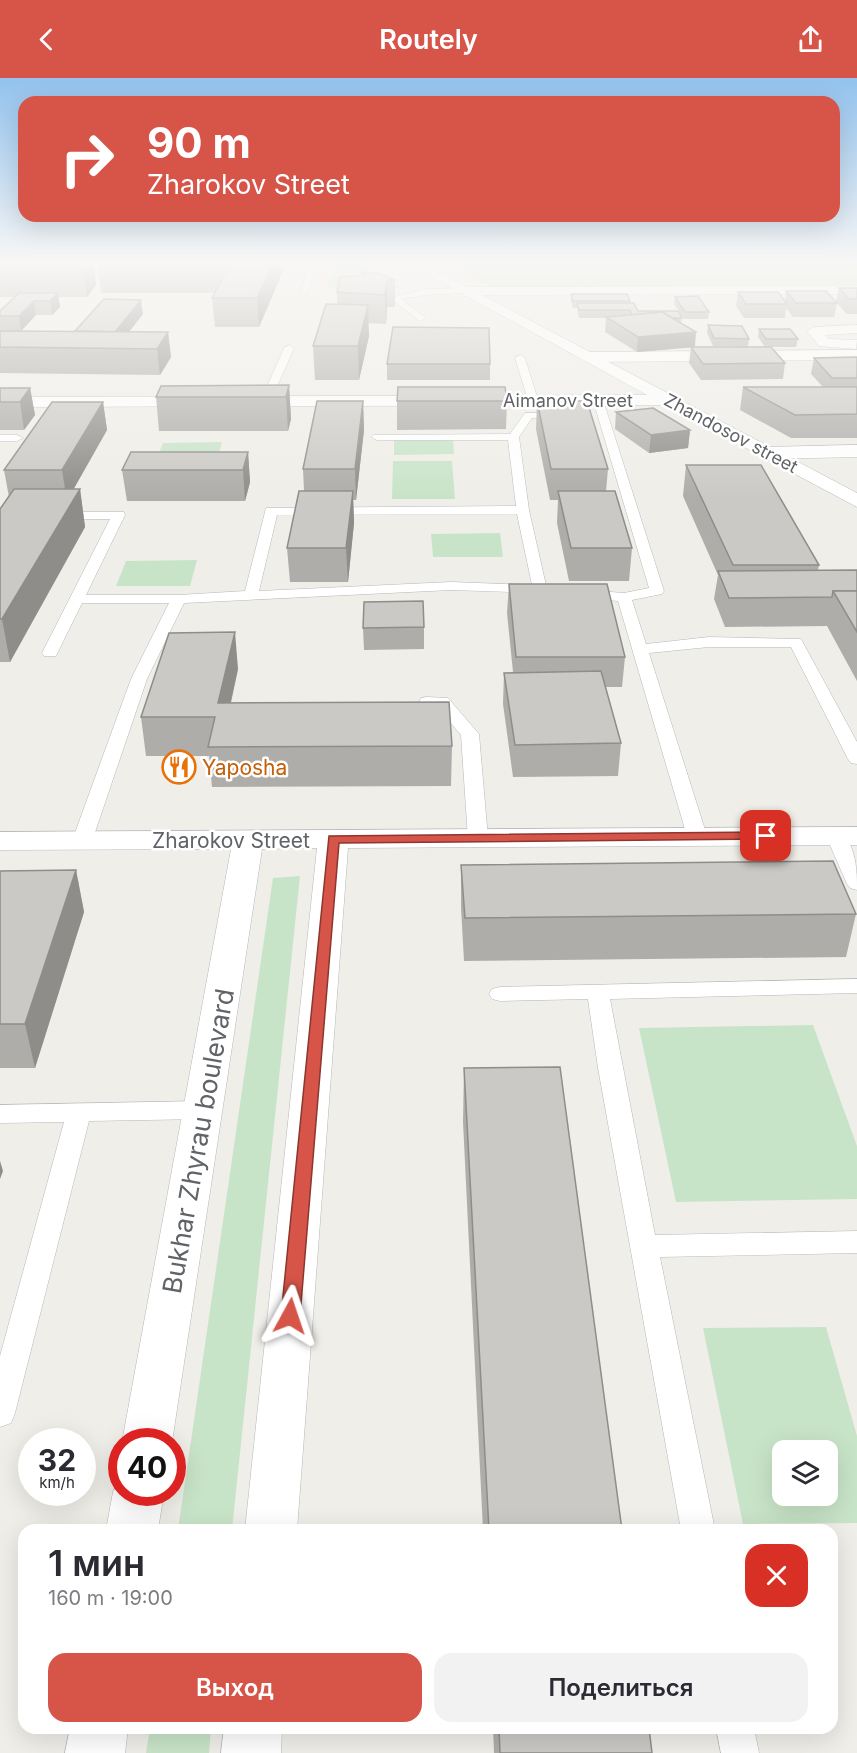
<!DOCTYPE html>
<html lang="ru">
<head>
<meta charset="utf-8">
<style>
	:root { --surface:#fff; --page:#f2f2f3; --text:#2b2b33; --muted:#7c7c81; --accent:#d65448 }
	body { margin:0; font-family:Inter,sans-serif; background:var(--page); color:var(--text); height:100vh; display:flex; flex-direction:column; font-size:22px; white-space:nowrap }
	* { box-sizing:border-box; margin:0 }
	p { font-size:20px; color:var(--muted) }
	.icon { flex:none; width:33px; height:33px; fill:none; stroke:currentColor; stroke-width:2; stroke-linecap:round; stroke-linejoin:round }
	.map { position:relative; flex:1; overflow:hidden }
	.details { position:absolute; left:18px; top:1446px; width:820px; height:210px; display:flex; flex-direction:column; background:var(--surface); border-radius:18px; box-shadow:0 6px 24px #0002 }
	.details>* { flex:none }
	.top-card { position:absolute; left:18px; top:18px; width:822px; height:126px; border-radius:18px; box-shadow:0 6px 24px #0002; background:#d65448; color:#fff; overflow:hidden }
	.buttons { position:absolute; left:772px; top:1362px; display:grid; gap:12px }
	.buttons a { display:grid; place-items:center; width:66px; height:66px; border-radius:12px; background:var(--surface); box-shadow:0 6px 24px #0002; font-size:30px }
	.speed { position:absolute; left:18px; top:1350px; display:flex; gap:12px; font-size:30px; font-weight:700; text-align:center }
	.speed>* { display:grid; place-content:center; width:78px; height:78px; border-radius:50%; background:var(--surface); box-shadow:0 6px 24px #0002; line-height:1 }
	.speed small { font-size:15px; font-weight:400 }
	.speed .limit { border:9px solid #d22; background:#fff; color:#111 }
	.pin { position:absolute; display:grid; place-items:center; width:51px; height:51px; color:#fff; margin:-26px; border-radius:12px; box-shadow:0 3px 9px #0006 }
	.me { position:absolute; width:66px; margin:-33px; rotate:5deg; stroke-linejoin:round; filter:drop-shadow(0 0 4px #0008) }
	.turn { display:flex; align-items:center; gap:21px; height:126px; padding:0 30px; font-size:27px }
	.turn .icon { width:78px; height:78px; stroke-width:2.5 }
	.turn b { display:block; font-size:42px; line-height:51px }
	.round { display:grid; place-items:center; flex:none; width:63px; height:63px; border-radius:18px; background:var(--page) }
	.summary { display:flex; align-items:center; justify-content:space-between; height:102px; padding:0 30px }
	h1 { font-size:36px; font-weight:600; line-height:45px }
	.cta { display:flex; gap:12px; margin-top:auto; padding:12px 30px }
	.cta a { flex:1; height:69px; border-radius:18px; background:var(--accent); color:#fff; font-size:24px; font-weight:600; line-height:69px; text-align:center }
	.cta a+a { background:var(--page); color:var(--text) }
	header { display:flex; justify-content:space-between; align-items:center; height:78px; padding:0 30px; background:var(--accent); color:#fff; font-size:27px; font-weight:600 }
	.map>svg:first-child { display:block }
	.green { fill:#c8e4c8; fill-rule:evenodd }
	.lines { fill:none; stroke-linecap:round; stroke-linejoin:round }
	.lane-casing { stroke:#b5b8bb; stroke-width:1 }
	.street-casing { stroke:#b5b8bb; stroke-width:1 }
	.secondary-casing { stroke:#b4b7bb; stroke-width:1 }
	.lane { fill:#fff; fill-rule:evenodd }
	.street { fill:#fff; fill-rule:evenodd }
	.secondary { fill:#fff; fill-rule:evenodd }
	.wall { fill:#afada9 }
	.shaded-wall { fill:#8e8d8a }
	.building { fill:#cbc9c5; stroke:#8e8d8a; stroke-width:1.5 }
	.route { fill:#d65448; stroke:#8b372f; stroke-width:1.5 }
	.labels { text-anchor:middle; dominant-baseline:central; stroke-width:5; stroke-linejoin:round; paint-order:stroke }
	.far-street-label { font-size:18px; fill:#606367; stroke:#fff }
	.food-label { font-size:21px; fill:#c56008; stroke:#fff; text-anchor:start }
	.street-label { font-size:21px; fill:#606367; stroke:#fff }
	.near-street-label { font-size:26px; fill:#606367; stroke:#fff }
</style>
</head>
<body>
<header><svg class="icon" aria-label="back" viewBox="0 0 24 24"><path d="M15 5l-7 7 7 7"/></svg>Routely<svg class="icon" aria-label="share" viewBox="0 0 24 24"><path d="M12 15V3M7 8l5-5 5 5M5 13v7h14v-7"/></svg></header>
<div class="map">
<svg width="857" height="1675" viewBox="0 0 857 1675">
	<rect width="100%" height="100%" fill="#f0eee8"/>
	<!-- green -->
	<g class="green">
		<polygon points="333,186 361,186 402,210 328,210"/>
		<polygon points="447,186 857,186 857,209 495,209 485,207"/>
		<polygon points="394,359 453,359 454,376 394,377"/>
		<polygon points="222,364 217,382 156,382 163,365"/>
		<polygon points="393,383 452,383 455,421 392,421"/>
		<polygon points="500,455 503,479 433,479 431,456"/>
		<polygon points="197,482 190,508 116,508 126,483"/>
		<polygon points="300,798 232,1452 178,1452 273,800"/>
		<polygon points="813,947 857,1068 857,1121 676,1124 639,950"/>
		<path d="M 826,1249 L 857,1358 L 857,1445 L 743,1446 L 703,1250 ZM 783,1372 L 828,1372 L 828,1418 L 783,1418 Z"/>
		<polygon points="150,1650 211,1650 209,1675 146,1675"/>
	</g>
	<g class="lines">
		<!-- lane casing -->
		<g class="lane-casing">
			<g id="lane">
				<polygon points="310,186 318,186 307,214 300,216"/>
				<polygon points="462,210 466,213 465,215 426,217 401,221 423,238 425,240 420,243 390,220 426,211"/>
				<polygon points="289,267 294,270 276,311 275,323 270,326 266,325 266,311 284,270"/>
				<polygon points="520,277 525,280 538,322 537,324 529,324 528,322 515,280"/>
				<polygon points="598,319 603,322 664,513 662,516 632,522 646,566 709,559 801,561 857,664 857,686 851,685 848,681 791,569 709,569 649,575 707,758 704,762 690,762 687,758 618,523 584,520 577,516 584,512 624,515 649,510 593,322"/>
				<path d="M 563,334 L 568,337 L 567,339 L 532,340 L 519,359 L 529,432 L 547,512 L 545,515 L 451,512 L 184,525 L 147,601 L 92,763 L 89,767 L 75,767 L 72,763 L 131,601 L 169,525 L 82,525 L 56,578 L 44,578 L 42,575 L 110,441 L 0,442 L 0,434 L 124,434 L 125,437 L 86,517 L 179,517 L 245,513 L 266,430 L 516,428 L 508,362 L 377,362 L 371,359 L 373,357 L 510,356 L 525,335 ZM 517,436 L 532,507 L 451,504 L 259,513 L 277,437 Z"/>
				<polygon points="0,357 17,357 23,360 17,363 0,363"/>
				<polygon points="427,619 448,620 479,656 488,760 485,764 471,764 468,760 461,657 437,629 421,628 419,624 421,620"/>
				<path d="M 836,752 L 843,754 C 856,773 857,790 857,812 L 850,810 L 847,806 L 826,758 L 829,754 Z"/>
				<polygon points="857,901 857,915 610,921 655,1157 857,1153 857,1175 660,1179 715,1452 681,1452 598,990 588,921 500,923 492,921 489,916 492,911 500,909"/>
				<polygon points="203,1023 212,1026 215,1032 212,1038 203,1041 89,1043 15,1335 11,1345 0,1349 0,1278 64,1044 0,1045 0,1027"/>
				<polygon points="716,1650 754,1650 759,1675 721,1675"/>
			</g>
		</g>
		<!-- street casing -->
		<g class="street-casing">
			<g id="street">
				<polygon points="857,247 857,255 825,257 828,261 857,262 856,271 819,268 807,253 814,249"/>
				<polygon points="857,272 857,282 589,284 581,279 589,274"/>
				<polygon points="857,367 857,379 767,381 760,379 758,375 760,371 767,369"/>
			</g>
		</g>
		<!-- secondary casing -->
		<g class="secondary-casing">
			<g id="secondary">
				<polygon points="408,186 423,186 467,209 857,208 857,216 482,217 857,415 857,429 665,327 0,329 0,319 647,317"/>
				<polygon points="857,749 857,767 348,770 297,1452 245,1452 317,770 262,771 172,1364 122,1364 231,771 0,772 0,754"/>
				<polygon points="121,1397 122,1414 164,1414 158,1452 106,1452 113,1414"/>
				<polygon points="70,1650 128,1650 125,1675 65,1675"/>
				<polygon points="224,1650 282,1650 281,1675 221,1675"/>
			</g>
		</g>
		<!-- lane -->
		<use href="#lane" class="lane"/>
		<!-- street -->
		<use href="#street" class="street"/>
		<!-- secondary -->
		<use href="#secondary" class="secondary"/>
	</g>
	<!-- wall -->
	<g class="wall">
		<polygon points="0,186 94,186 96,207 87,219 58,219 60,229 52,237 36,237 21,253 75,253 143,236 129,254 168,254 171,279 160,297 0,295 0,233 14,219 0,219"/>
		<polygon points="100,186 286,186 259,249 215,249 212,220 215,215 101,215 98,188"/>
		<polygon points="361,194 395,202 395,229 387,229 386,246 368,245 369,258 359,302 315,302 313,268 337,227 337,214 361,197"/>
		<polygon points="839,210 857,210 857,236 847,236 837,225 834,239 793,239 786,230 785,240 744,240 736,228 738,214 785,223 786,213 836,224"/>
		<polygon points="571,216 630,223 630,225 638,233 682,240 681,245 695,269 637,274 605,254 606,240 579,240 577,230 573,230 571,223"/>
		<polygon points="675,219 709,234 708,241 684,241 674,226"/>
		<polygon points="708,247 749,261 748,269 713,268 707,255"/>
		<polygon points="759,251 798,261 796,269 771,269 785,285 783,301 701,302 689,285 691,269 765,269 758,259"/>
		<polygon points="857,279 857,360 791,360 740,332 743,309 823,309 811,296 814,280"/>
		<rect x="387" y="286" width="103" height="16"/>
		<polygon points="289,307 291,341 288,353 159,353 156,319"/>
		<polygon points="0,310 30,310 35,337 24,352 0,352"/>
		<polygon points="363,323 364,352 356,422 353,422 354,445 348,504 290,504 287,470 304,413 303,391"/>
		<polygon points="397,323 507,323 506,351 397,352"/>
		<polygon points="537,323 608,391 606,413 632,470 629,503 569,503 557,445 558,422 550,422 536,351"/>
		<polygon points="103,324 107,352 73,411 80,411 85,449 10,584 0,584 0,431 9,419 4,392"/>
		<polygon points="616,334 690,352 688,370 649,375 615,351"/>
		<polygon points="248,374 250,404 245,423 127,423 122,392"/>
		<polygon points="686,387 819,487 818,492 857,492 857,603 827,548 725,549 714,521 718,497 683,418"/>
		<polygon points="509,506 625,579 622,609 605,609 621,665 618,698 513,699 503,626 504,595 513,594 507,535"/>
		<polygon points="424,549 424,571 364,572 363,550"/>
		<polygon points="238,591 231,625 452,668 451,708 212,709 209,678 146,678 141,639"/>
		<polygon points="461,787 856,836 846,879 464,883 461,829"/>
		<polygon points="76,792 84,834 35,990 0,990 0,793"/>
		<polygon points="464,990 622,1452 483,1452 463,1044"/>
		<polygon points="493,1650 649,1650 652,1675 494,1675"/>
	</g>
	<!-- shaded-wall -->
	<g class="shaded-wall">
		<polygon points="86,186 94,186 96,207 87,219 83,190"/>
		<polygon points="273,186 286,186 259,249 257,220"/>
		<polygon points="387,202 387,229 386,246 385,217"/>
		<polygon points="58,215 60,229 52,237 50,223"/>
		<polygon points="141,222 143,236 115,271 113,255"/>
		<polygon points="34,223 36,237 21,253 19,238"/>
		<polygon points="368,227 369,258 359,302 358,268"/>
		<polygon points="168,254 171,279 160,297 157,271"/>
		<polygon points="696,254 695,269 637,274 638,259"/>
		<polygon points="289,307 291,341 288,353 286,319"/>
		<polygon points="30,310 35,337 24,352 20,324"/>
		<polygon points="363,323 364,352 356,422 355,391"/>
		<polygon points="103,324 107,352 67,423 62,392"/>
		<polygon points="690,352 688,370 649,375 651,357"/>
		<polygon points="248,374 250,404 245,423 243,392"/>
		<polygon points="80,411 85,449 10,584 2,541"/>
		<polygon points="353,413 354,445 348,504 346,470"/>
		<polygon points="235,554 238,591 222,663 218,625"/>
		<polygon points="76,792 84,834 35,990 25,946"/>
		<polygon points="0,1083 3,1093 0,1101"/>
	</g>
	<!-- building -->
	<g class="building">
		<polygon points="0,186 86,186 83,190 0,190"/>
		<polygon points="100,186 273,186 257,220 212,220 226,194 230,194 234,188 98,188"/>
		<polygon points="361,194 378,195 395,202 387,202 385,217 337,214 340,199 365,197"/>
		<polygon points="839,210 857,210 857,221 849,221"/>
		<polygon points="786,213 826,213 837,225 796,225"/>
		<polygon points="738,214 778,214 787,226 746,226"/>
		<polygon points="19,215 58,215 50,223 34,223 19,238 0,238 0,233"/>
		<polygon points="571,216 627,216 630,223 573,223"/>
		<polygon points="698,218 709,234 685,234 675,219"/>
		<polygon points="104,221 141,222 115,254 75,253"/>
		<polygon points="577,225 634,225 638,233 678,233 682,240 673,240 662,234 632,237 630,232 579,232"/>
		<polygon points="326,226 368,227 358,268 313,268"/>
		<polygon points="662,234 696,254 638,259 606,239"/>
		<polygon points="708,247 742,248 749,261 714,260"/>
		<polygon points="393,249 489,250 490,286 387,286"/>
		<polygon points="759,251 790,251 798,261 766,261"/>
		<polygon points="0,253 168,254 157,271 0,269"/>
		<polygon points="691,269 771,269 785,285 703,286"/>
		<polygon points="857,279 857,300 832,300 814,280"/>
		<polygon points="289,307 286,319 156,319 161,308"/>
		<polygon points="398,309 505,309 507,323 397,323"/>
		<polygon points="743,309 857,309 857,336 795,337"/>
		<polygon points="0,310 30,310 20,324 0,324"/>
		<polygon points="317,323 363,323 355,391 303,391"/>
		<polygon points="537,323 587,323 608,391 551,391"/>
		<polygon points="52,324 103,324 62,392 4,392"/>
		<polygon points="653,330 690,352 651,357 616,334"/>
		<polygon points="131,374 248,374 243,392 122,392"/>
		<polygon points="686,387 761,387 819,487 733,487"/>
		<polygon points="14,411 80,411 2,541 0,541 0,431"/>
		<polygon points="299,413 353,413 346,470 287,470"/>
		<polygon points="558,413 615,413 632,470 571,470"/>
		<polygon points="857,492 857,513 833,513 832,519 729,520 718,493"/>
		<polygon points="509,506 607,506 625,579 516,579"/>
		<polygon points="833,513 857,513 857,554"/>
		<polygon points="423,523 424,549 363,550 364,524"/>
		<polygon points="235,554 218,625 449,624 452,668 208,669 215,639 141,639 169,555"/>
		<polygon points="601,593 621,665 515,667 504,595"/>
		<polygon points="833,783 856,836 465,840 461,787"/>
		<polygon points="76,792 25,946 0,946 0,793"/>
		<polygon points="560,989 622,1452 489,1452 464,990"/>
		<polygon points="499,1650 649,1650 652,1675 500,1675"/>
	</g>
	<!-- sky -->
	<linearGradient id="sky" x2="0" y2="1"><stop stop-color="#92c2ee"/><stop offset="0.44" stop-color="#f8f7f5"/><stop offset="1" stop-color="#f8f7f5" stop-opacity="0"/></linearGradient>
	<rect width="857" height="420" fill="url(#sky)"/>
	<!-- route -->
	<polygon class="route" points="766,754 771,755 773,758 771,761 339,765 300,1238 297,1243 290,1245 283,1243 281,1238 329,758"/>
	<!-- icons -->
	<defs>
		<g id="restaurant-ring" transform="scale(1.725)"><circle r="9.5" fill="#fff" stroke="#e8710a" stroke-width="1.5"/><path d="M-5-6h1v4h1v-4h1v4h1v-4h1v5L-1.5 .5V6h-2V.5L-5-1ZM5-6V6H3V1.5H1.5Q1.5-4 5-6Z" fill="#e8710a"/></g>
	</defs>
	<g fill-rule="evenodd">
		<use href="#restaurant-ring" x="179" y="689"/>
	</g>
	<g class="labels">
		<!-- far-street labels -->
		<g class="far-street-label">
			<text x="568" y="322">Aimanov Street</text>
			<text transform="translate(731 355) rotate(28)">Zhandosov street</text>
		</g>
		<!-- food labels -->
		<g class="food-label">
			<text x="202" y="689">Yaposha</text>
		</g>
		<!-- street labels -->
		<g class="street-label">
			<text x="231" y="762">Zharokov Street</text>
		</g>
		<!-- near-street labels -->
		<g class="near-street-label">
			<text transform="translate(198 1063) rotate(-80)">Bukhar Zhyrau boulevard</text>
		</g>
	</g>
</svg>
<div class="buttons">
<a><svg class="icon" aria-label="layers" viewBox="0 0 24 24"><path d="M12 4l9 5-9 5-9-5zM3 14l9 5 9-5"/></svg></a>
</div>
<div class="speed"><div>32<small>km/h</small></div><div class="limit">40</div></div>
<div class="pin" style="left:766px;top:758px;background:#d93025"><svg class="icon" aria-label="arrive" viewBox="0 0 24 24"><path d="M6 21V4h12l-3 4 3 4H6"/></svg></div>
<svg class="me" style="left:290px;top:1238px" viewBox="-20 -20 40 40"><path d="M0-17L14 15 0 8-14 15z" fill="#d65448" stroke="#fff" stroke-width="4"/></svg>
<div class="top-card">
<div class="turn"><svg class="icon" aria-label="right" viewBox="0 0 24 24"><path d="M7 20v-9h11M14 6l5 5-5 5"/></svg><div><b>90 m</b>Zharokov Street</div></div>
</div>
<section class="details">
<div class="summary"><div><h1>1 мин</h1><p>160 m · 19:00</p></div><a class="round" style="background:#d93025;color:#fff"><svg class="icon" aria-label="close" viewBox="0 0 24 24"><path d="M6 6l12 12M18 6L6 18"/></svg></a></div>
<div class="cta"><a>Выход</a><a>Поделиться</a></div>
</section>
</div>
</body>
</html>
